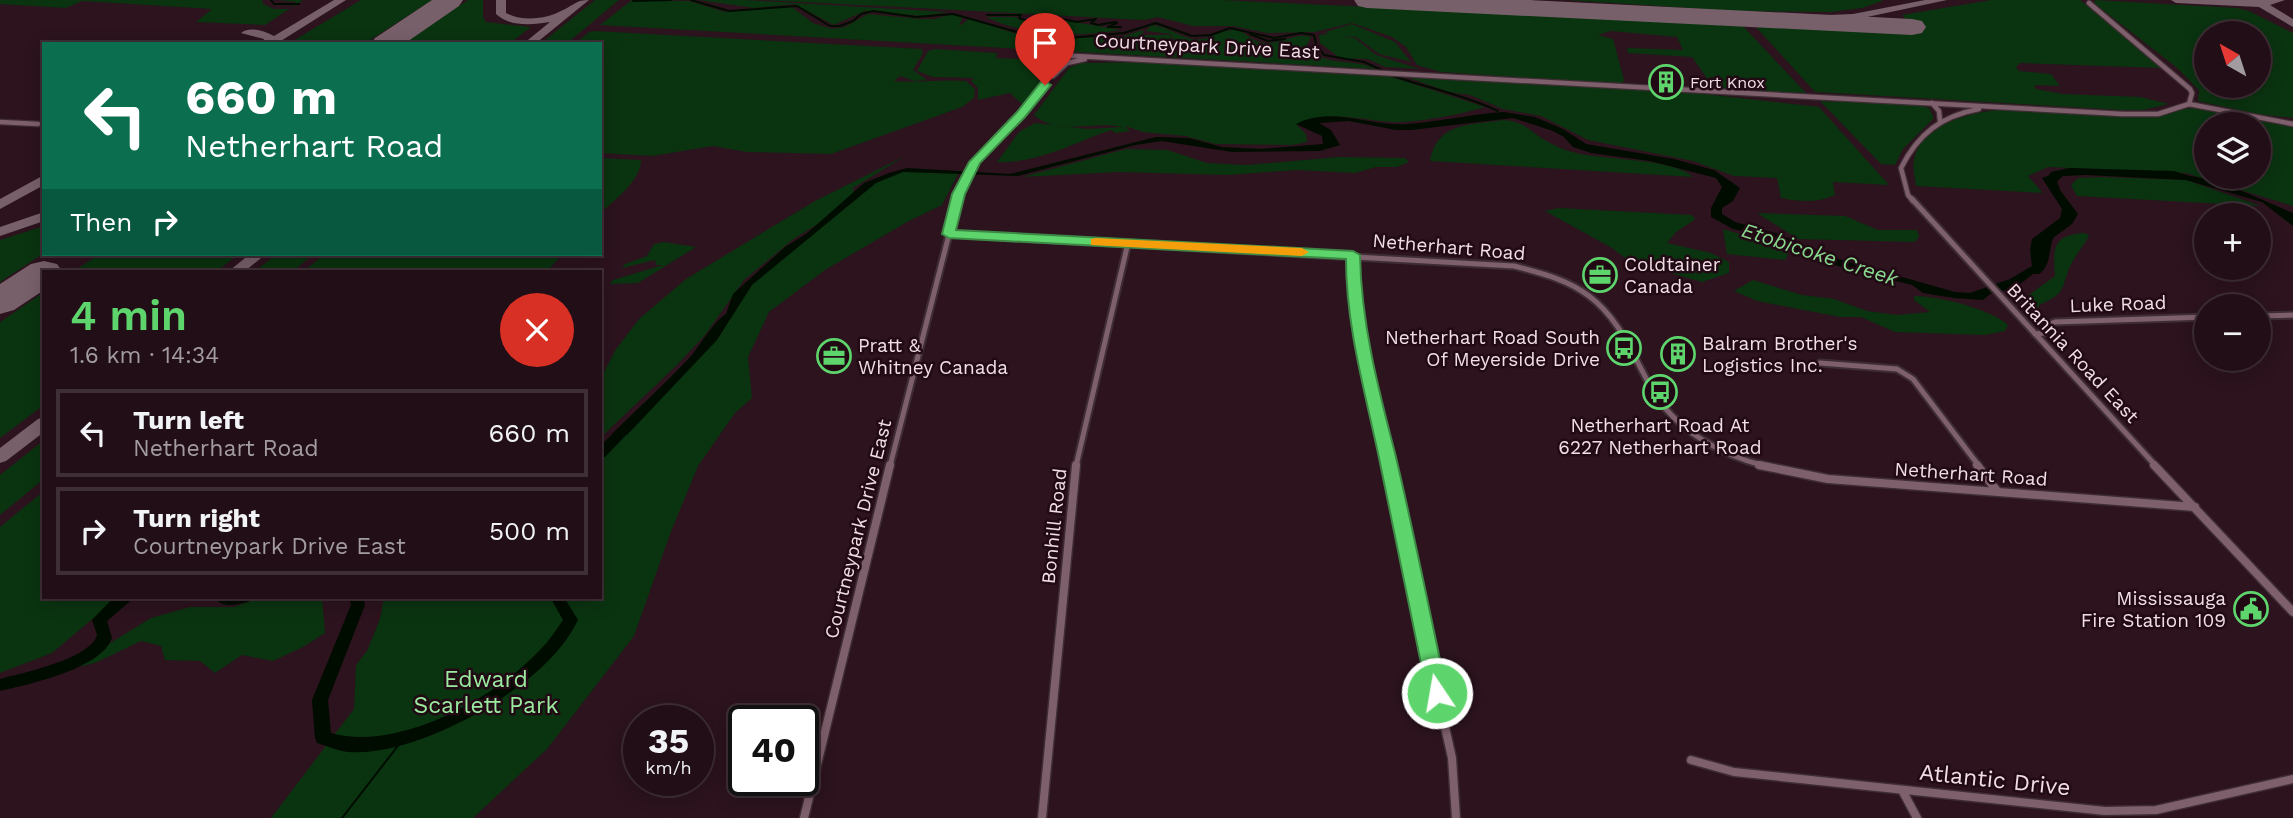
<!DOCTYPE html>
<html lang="en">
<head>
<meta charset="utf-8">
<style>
	:root { --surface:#210e16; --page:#29171f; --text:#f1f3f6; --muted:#a29ca1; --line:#3e2e35; --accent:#5ed56c }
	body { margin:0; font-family:"Work Sans",sans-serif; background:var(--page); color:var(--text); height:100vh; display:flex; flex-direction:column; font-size:26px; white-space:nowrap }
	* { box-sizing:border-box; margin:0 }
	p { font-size:23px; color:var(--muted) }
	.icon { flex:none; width:38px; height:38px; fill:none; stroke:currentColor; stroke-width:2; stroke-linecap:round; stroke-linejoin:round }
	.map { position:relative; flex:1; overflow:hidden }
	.sheet { position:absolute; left:42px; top:270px; width:560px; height:329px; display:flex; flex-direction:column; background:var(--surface); border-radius:0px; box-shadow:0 4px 18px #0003,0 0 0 2px var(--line) }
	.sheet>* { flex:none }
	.top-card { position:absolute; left:42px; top:42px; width:560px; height:214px; border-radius:0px; box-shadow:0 4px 18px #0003,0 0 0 2px var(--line); background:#0b6e4f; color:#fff; overflow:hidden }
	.needle { width:46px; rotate:321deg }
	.tools { position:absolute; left:2194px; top:21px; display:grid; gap:14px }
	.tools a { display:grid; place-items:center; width:77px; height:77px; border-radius:50%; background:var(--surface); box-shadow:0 4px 18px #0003,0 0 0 2px var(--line); font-size:35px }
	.speed { position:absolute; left:623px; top:705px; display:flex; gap:14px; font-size:35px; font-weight:700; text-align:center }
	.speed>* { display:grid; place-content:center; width:91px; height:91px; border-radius:50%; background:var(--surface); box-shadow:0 4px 18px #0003,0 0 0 2px var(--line); line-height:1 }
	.speed small { font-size:18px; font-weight:400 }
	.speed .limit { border:4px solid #111; border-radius:10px; background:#fff; color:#111 }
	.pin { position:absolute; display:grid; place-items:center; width:60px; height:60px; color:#fff; margin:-72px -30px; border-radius:50% 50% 50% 0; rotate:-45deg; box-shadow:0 0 7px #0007 }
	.pin .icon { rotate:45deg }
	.me { position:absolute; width:77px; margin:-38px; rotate:348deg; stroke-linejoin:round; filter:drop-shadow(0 0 5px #0008) }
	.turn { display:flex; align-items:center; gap:24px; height:147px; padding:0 28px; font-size:32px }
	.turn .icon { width:91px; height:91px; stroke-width:2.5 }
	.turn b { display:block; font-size:49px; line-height:60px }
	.then { display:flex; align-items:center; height:66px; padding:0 28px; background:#0003; gap:14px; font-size:26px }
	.round { display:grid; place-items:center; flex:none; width:74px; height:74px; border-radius:37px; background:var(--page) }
	.overview { display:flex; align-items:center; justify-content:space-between; height:119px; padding:0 28px }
	h1 { font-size:42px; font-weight:600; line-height:52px; color:var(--accent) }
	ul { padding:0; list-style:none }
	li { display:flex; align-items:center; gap:21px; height:88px; margin:0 14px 10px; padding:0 14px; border:4px solid var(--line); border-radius:0px }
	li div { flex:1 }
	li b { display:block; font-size:26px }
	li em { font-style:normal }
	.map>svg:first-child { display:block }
	.green { fill:#0a3310; fill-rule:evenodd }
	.water { fill:#000c00 }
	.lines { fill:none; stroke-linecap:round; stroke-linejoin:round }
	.stream { stroke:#000c00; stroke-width:2 }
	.river { fill:#000c00; fill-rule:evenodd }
	.taxiway { fill:#78606a; fill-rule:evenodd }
	.runway { fill:#78606a; fill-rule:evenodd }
	.minor-far2-casing { stroke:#3f2d34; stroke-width:7 }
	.minor-far1-casing { stroke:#3f2d34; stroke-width:9 }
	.minor-casing { stroke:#3f2d34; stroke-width:11 }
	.minor-far2 { stroke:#7e5f6c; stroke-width:4.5 }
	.minor-far1 { stroke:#7e5f6c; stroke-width:5 }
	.minor { stroke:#7e5f6c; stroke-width:8 }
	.route { fill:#5ed56c; stroke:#3d8a46; stroke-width:2 }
	.slow { fill:#f59e0b }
	.labels { text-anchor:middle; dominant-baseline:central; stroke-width:5; stroke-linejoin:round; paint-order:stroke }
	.far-poi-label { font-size:16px; fill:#f1dee5; stroke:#220a15; text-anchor:start }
	.street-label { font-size:19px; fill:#f1dee5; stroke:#220a15 }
	.poi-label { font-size:19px; fill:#f1dee5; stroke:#220a15; text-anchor:start }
	.water-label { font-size:21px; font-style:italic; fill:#88d88d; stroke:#220a15 }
	.near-park-label { font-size:23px; fill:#9aea9f; stroke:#220a15 }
	.near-street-label { font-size:23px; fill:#f1dee5; stroke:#220a15 }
</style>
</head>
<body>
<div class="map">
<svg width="2293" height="818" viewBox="0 0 2293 818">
	<rect width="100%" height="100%" fill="#2c131e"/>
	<!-- green -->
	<g class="green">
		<polygon points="0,0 263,0 262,3 274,9 290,9 296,2 278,0 303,0 265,25 196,22 212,9 82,1 66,8 0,4"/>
		<polygon points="361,0 432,0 364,44 288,44"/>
		<polygon points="468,0 483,0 483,17 486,22 531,27 509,44 403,44"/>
		<polygon points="595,0 619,0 566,44 540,44"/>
		<path d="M 632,0 L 689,1 L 725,12 L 792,7 L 813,23 L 832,29 L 845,27 L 868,14 L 920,19 L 935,19 L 952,14 L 963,17 L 959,26 L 969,19 L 1017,34 L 1050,36 L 1058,39 L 1124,36 L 1143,30 L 1143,35 L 1171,35 L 1172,42 L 1157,48 L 1122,50 L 1155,50 L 1176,44 L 1171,34 L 1146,31 L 1151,25 C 1166,26 1178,36 1192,39 C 1208,42 1220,29 1234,30 C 1246,31 1252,42 1264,43 C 1280,45 1297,32 1311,37 L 1307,45 C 1324,69 1352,57 1376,69 L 600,25 Z"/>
		<polygon points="699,0 745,0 948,12 922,16 865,11 834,25 794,4 754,8"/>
		<polygon points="764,0 1222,0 1742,25 1806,93 1715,90 1692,57 1628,53 1627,48 1683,50 1677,37 1611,31 1598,35 1613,39 1624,80 1622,84 1441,72 1417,65 1406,47 1392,37 1352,23 1315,32 1267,33 1233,26 1193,26 1158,17 1144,20"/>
		<polygon points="1566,0 1882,0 1882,1 1862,8 1831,12 1735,11"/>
		<polygon points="1991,0 2080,0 2163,68 2020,63 2016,67 2019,71 2051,74 2060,86 2038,85 2034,86 2036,89 2063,94 2140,97 2169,104 2143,110 2122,110 1815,92 1755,26 1919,34 1902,15"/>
		<path d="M 2095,0 L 2237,8 L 2249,11 L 2293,33 L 2293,118 L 2257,114 L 2198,101 L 2199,90 L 2176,67 L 2094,3 ZM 2207,33 L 2259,33 L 2259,86 L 2207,86 Z"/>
		<path d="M 986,17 L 1015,17 L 1036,24 L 1068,21 L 1121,30 C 1074,37 1030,38 986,17 Z"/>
		<polygon points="1352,24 1395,42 1411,62 1379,54 1356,37 1331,36 1325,32"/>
		<path d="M 595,31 L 922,49 L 923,53 L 913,70 L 927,80 L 915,81 L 900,76 L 894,81 C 919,83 941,79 966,81 L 975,89 L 974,98 L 962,107 L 831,154 L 747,152 L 713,146 L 652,156 L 600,153 L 600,44 L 575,44 L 589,32 Z"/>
		<polygon points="1325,34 1355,38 1376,55 1420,69 1385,67 1368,59 1340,58 1320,43 1319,35"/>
		<polygon points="936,49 997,53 996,58 1045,60 1036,94 1022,104 1010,93 978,100 978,88 971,81 974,78 933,77 917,71 928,51"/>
		<path d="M 1158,62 L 1379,73 L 1485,107 C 1463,114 1416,123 1393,122 C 1359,120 1329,109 1297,125 L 1306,134 L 1307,142 L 1292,145 L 1216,144 L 1185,136 L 1143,132 L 1125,126 L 1130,131 L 1115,133 L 1111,130 C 1076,142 1037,164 997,162 L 1019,132 L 1035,123 L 1087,129 L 1122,127 C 1096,120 1057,137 1034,115 L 1069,68 L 1081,63 Z"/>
		<path d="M 1398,74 L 1704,94 L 1819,107 L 1889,185 L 1833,182 L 1835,195 C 1818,203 1800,202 1781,198 L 1777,178 L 1734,176 L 1693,161 L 1588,140 L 1541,116 L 1503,109 L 1470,95 L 1449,92 Z"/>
		<polygon points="1820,101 1915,104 1929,108 1934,118 1903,149 1895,165 1881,164"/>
		<path d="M 2019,108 L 2139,115 L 2193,108 L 2293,125 L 2293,206 L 2186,173 L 2048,167 L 2028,176 L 2043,193 L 1916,186 C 1915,178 1912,168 1914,160 C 1923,118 1984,110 2019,108 ZM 2207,124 L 2259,124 L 2259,177 L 2207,177 Z"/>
		<path d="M 1503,120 C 1526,121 1532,134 1550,143 C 1559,148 1571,152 1581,154 C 1610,160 1674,159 1693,177 L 1430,161 C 1438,121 1469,126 1503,120 Z"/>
		<polygon points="1126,149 1167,150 1207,163 1246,165 1339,157 1405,158 1409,162 1397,167 1376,167 1355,173 1297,170 1227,175 1118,172 1022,177"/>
		<polygon points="905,156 853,188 854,196 816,225 792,240 744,280 705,335 677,365 600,438 600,380 616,349 639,319 686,279 815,201"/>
		<path d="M 600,158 L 641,160 C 641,181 614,200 600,214 Z"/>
		<polygon points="902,171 959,172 942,205 907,222 825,270 769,312 748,357 752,398 735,413 698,466 670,534 634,636 547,749 473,818 271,818 354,709 356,665 367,651 380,619 384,597 600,597 600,454 708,347 742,293 865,186"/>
		<polygon points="2101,177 2186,180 2261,206 2077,196 2071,185 2078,178"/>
		<polygon points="1559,208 1691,215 1695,218 1694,220 1676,232 1667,243 1711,253 1729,262 1729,273 1702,282 1629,261 1612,248 1545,211"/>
		<polygon points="1757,213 1845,216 1878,230 1917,230 1919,236 1915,242 1798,239"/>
		<polygon points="44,226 44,253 0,282 0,240"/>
		<polygon points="1723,229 1790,250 1785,260 1727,254"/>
		<path d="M 2084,233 L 2089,235 C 2085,245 2079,250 2074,259 C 2059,284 2072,291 2039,305 L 2038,317 L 2022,300 L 2055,276 C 2053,249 2052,235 2084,233 Z"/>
		<polygon points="664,242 696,247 638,283 610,284 613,280 663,265 656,265 655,260 622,268 625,264 647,256 654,244"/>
		<polygon points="100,254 239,254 217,271 74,271"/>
		<polygon points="277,254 314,254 293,271 255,271"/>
		<polygon points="325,254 563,254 547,271 304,271"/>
		<path d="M 1753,280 L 1802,295 L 1834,299 L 1867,311 L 1897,315 L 1930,312 L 1914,300 L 1914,296 C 1935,295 1994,310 2008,325 L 2005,331 L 1985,335 L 1895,332 L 1861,317 L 1840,317 L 1757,301 L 1734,291 Z"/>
		<polygon points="44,292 44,405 0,438 0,322"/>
		<polygon points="44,440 44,479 0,515 0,475"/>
		<polygon points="44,491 44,597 126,597 109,605 52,653 0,673 0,527"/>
		<polygon points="262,597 322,597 325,633 303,647 273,661 242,655 215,673 200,661 165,660 161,646 141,641 95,663 66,670 151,618 190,607 234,607"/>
	</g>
	<!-- water -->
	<path class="water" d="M 1503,112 L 1535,117 L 1563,129 L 1586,144 L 1674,159 L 1714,170 L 1740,188 L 1733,201 L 1722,208 L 1722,214 L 1735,222 L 1779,234 L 1835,258 L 1955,292 L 1970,293 L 2010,279 L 2032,266 L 2030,250 L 2032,239 L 2060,218 L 2062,209 L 2042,178 C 2062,167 2172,172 2197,177 C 2231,184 2262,200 2293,213 L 2293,226 L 2262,202 L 2186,180 L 2086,175 L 2063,176 L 2057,181 L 2060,190 L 2078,214 L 2072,224 L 2046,243 L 2047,247 L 2041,257 L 2044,263 L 2042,267 L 2015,288 L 1990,294 L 1983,300 L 1954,298 L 1923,293 L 1912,285 L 1838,266 L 1756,234 L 1733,229 L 1711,217 L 1711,208 L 1722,187 L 1716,178 L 1650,161 L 1591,153 L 1573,147 L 1564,137 L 1553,131 L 1513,118 L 1411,130 L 1396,130 L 1349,121 L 1319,123 L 1331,130 L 1340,145 L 1320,151 L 1232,152 L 1162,141 L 1135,145 L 1018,176 L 903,172 L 876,183 L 752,285 L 717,340 L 627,435 L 612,434 C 638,408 666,383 691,356 C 701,344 714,321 726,314 L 733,294 L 785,247 L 806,234 L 864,183 L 889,173 L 907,168 L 1010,174 L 1156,137 L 1189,138 L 1222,147 L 1261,149 L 1323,144 L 1322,136 L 1296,124 C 1332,105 1370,127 1407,124 C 1439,122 1471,114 1503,112 Z"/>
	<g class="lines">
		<!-- stream -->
		<g class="stream">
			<polyline points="271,0 274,4 299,4"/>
			<polyline points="691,0 729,11 797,6 830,26 840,26 853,21 861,14 873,11 916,17 953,14 1017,32 1057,34 1069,38 1124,33 1156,23 1192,36 1211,35 1230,28 1274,38 1301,33 1314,35 1316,44 1324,55 1364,62 1382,70"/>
			<polyline points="633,1 671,0"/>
			<polyline points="987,15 1021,15 1019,18 1030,22 1052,17 1077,22 1096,19 1091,23 1098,25 1115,22 1117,23 1108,27 1121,27"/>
			<polyline points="1250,34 1268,41 1285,39"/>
			<path d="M 1393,76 C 1428,88 1465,95 1498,111"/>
			<polyline points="342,818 404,738"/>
		</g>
		<!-- river -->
		<g class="river">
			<polygon points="2069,168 2174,171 2196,178 2191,181 2174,177 2069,174 2057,176 2054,181 2051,182 2046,179 2051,172"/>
			<path d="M 2050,232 L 2055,235 C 2047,248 2053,264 2039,274 L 2031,274 L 2030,272 C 2044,258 2035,240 2050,232 Z"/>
			<polygon points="630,420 634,421 636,424 634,427 605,457 600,458 600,446 626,421"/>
			<path d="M 114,597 L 135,597 L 107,621 L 112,638 C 101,669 30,684 0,691 L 0,679 C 23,673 90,659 97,635 L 92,620 Z"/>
			<path d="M 214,597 L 252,597 L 250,601 C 237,605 222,609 214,597 Z"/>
			<path d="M 349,597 L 363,597 L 365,605 L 328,700 L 331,733 C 398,752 495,698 540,650 C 549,641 556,630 563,620 L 550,597 L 564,597 L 578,620 C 571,634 561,648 550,659 C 508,703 411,757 348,752 C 338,751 327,746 317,743 L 315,738 L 312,700 L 351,605 Z"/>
		</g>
		<!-- taxiway -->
		<g class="taxiway">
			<path d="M 334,0 L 346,0 L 276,44 L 262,44 L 264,39 L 241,33 C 250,26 264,31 274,36 Z"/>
			<path d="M 496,0 L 506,0 L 506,13 C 523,22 547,19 563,10 C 574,5 576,0 589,0 L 535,44 L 523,44 L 550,22 C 532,25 510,27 496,14 Z"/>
			<path d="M 1533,0 L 1528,3 L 1448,7 L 1443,4 C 1457,0 1513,0 1533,0 Z"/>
			<polygon points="1925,0 1947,0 1853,20 1782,23 1777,20 1782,17 1853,14"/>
			<polygon points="2171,0 2285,0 2270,5 2293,19 2293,27 2259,7 2176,3"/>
			<polygon points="44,175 44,185 0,209 0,199"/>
			<polygon points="44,212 44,221 0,236 0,227"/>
			<polygon points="250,254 266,254 245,271 229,271"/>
			<polygon points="44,417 44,432 6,461 0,463 0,448 38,419"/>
		</g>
		<!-- runway -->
		<g class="runway">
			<polygon points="432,0 463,0 459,6 404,44 371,44 375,38"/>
			<polygon points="1354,0 1528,0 1912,19 1922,21 1926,27 1922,33 1912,35 1367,8 1358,6"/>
			<polygon points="44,261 57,264 62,271 44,271 44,290 14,310 0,314 0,284 31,264"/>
		</g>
		<!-- minor-far2 casing -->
		<g class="minor-far2-casing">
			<g id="minor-far2">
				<polyline points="2089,3 2190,89 2192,93 2189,104"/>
				<polyline points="1053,76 1067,63 1085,59"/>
				<polyline points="1932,103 1939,111 1940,121"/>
				<polyline points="2189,104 2293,124"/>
				<polyline points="0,122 38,124"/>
				<path d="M 957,201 C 969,156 1013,130 1038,94 C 1047,82 1052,69 1057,55 L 2123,114 L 2158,114 L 2189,104"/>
				<path d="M 1913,201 L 1908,195 L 1901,168 C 1918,134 1941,116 1979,109"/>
			</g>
		</g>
		<!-- minor-far1 casing -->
		<g class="minor-far1-casing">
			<g id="minor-far1">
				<polyline points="1912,199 2156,466"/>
				<path d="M 949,234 L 1514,266 C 1540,273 1567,279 1589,296 C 1620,319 1633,356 1652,389 C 1675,430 1721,455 1765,466"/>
				<polyline points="1353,255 1353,290 1387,466"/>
				<polyline points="2259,316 2293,315"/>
				<polyline points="2035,334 2044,333 2048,325 2055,322 2207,317"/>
				<polyline points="1820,363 1897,369 1913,379 1979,466"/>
				<polyline points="890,466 958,199"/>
				<polyline points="1076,466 1128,243"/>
			</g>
		</g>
		<!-- minor casing -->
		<g class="minor-casing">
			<g id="minor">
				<polyline points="1386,465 1452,758 1456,818"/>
				<polyline points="1759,465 1828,479 2195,507"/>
				<polyline points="1977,465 1997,491"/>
				<polyline points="2154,465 2293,612"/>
				<polyline points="1691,760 1734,772 2105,811 2156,810 2293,779"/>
				<polyline points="1902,790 1917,818"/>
				<polyline points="804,818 890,465"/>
				<polyline points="1042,818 1076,465"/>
			</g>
		</g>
		<!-- minor-far2 -->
		<use href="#minor-far2" class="minor-far2"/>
		<!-- minor-far1 -->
		<use href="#minor-far1" class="minor-far1"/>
		<!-- minor -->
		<use href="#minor" class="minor"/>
	</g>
	<!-- route -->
	<path class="route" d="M 1045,81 L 1051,85 L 1025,117 L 980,163 L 965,194 L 956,230 L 1353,251 L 1360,255 C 1361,322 1378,388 1395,453 C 1414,533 1430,613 1447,693 L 1444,698 L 1437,701 L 1430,698 L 1427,693 C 1411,614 1395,536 1379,458 C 1365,392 1346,326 1346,259 L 949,238 L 942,234 L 952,194 L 969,162 L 1017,112 L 1041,82 Z"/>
	<!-- slow -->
	<polygon class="slow" points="1096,238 1302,248 1309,252 1302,256 1091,245 1091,239"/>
	<!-- icons -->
	<defs>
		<g id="building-ring" transform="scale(1.75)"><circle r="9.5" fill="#220a15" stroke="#5ed56c" stroke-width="1.5"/><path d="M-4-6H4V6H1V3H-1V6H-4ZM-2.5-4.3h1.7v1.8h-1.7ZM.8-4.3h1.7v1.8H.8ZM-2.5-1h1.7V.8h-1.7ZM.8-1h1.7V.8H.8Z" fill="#5ed56c"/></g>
		<g id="office-ring" transform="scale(1.75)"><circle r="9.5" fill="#220a15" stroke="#5ed56c" stroke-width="1.5"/><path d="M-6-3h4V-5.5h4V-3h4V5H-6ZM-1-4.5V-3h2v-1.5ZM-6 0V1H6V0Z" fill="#5ed56c"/></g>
		<g id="bus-ring" transform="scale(1.75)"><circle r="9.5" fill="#220a15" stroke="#5ed56c" stroke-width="1.5"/><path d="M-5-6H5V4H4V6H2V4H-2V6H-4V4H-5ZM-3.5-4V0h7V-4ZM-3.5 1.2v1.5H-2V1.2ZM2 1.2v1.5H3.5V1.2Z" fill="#5ed56c"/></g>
		<g id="civic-ring" transform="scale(1.75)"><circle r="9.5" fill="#220a15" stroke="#5ed56c" stroke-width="1.5"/><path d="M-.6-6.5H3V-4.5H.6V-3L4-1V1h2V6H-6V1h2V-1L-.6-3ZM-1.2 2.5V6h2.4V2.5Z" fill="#5ed56c"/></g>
	</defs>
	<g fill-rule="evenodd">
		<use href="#building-ring" x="1666" y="82"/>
		<use href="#office-ring" x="1600" y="275"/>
		<use href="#bus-ring" x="1624" y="348"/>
		<use href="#building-ring" x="1678" y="354"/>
		<use href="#office-ring" x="834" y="356"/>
		<use href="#bus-ring" x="1660" y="392"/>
		<use href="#civic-ring" x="2251" y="609"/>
	</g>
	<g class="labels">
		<!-- far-poi labels -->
		<g class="far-poi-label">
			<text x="1690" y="82">Fort Knox</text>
		</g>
		<!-- street labels -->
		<g class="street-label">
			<text transform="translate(1207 46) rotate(3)">Courtneypark Drive East</text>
			<text transform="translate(1449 247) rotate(5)">Netherhart Road</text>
			<text transform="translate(2118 304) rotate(-2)">Luke Road</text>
			<text transform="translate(2073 353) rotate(47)">Britannia Road East</text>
			<text transform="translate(1971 474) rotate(4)">Netherhart Road</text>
			<text transform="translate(1054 526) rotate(-84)">Bonhill Road</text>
			<text transform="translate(858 529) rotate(-76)">Courtneypark Drive East</text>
		</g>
		<!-- poi labels -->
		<g class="poi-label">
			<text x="1624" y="264">Coldtainer<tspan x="1624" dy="22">Canada</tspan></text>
			<text x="1600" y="337" text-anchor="end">Netherhart Road South<tspan x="1600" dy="22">Of Meyerside Drive</tspan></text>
			<text x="1702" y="343">Balram Brother's<tspan x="1702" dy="22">Logistics Inc.</tspan></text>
			<text x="858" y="345">Pratt &amp;<tspan x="858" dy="22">Whitney Canada</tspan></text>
			<text x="1660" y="425" text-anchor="middle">Netherhart Road At<tspan x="1660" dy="22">6227 Netherhart Road</tspan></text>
			<text x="2226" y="598" text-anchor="end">Mississauga<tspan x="2226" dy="22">Fire Station 109</tspan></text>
		</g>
		<!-- water labels -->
		<g class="water-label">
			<text transform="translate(1820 254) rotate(18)">Etobicoke Creek</text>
		</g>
		<!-- near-park labels -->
		<g class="near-park-label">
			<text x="486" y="679">Edward<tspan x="486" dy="26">Scarlett Park</tspan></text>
		</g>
		<!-- near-street labels -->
		<g class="near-street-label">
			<text transform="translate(1995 780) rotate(6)">Atlantic Drive</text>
		</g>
	</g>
</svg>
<div class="tools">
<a><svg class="needle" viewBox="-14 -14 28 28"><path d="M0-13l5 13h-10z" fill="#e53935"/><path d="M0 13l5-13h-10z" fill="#a29ca1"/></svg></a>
<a><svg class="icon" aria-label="layers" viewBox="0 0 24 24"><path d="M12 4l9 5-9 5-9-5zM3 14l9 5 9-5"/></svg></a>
<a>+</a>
<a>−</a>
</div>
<div class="speed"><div>35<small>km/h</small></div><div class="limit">40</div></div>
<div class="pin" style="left:1045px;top:85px;background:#d93025"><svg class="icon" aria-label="arrive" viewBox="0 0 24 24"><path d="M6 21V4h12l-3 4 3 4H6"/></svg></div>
<svg class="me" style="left:1437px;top:693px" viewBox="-20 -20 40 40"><circle r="17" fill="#5ed56c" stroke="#fff" stroke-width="3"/><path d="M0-11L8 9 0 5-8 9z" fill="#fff"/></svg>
<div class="top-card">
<div class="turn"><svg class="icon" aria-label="left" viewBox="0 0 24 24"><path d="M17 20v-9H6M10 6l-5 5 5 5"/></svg><div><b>660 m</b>Netherhart Road</div></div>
<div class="then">Then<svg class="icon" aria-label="right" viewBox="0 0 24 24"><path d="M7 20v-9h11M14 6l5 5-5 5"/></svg></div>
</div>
<section class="sheet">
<div class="overview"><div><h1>4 min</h1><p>1.6 km · 14:34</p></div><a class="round" style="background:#d93025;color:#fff"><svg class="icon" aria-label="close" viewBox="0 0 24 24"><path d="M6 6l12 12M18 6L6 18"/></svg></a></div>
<ul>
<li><svg class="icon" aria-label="left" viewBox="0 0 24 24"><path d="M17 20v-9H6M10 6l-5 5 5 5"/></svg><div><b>Turn left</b><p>Netherhart Road</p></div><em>660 m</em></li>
<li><svg class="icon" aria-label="right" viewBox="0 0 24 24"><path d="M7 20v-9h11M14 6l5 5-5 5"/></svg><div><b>Turn right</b><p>Courtneypark Drive East</p></div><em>500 m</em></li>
</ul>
</section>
</div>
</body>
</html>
